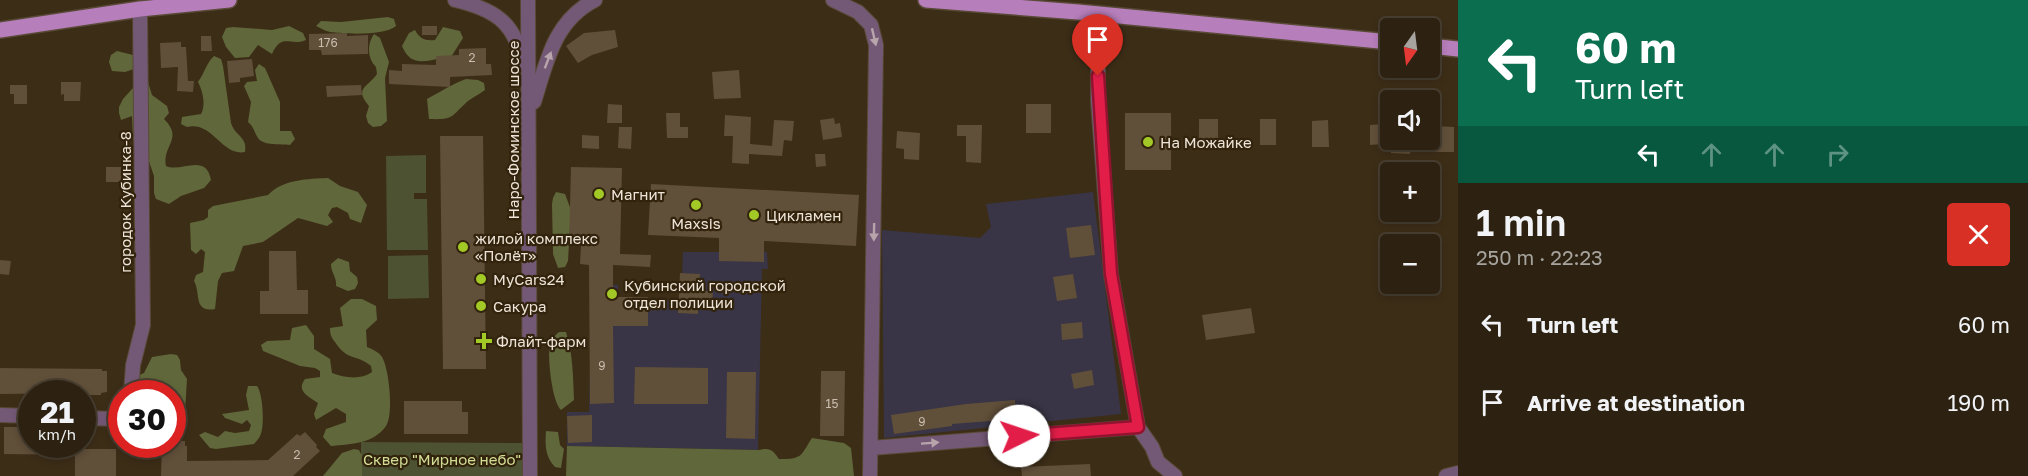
<!DOCTYPE html>
<html lang="en">
<head>
<meta charset="utf-8">
<style>
	:root { --surface:#2d2211; --page:#352a1a; --text:#f1f3f6; --muted:#a7a49f; --line:#483f31 }
	body { margin:0; font-family:"Golos Text",sans-serif; background:var(--page); color:var(--text); height:100vh; display:flex; flex-direction:column; font-size:22px; white-space:nowrap }
	* { box-sizing:border-box; margin:0 }
	p { font-size:20px; color:var(--muted) }
	.icon { flex:none; width:33px; height:33px; fill:none; stroke:currentColor; stroke-width:2; stroke-linecap:round; stroke-linejoin:round }
	.map { position:relative; flex:1; overflow:hidden }
	.details { display:flex; flex-direction:column; background:var(--surface); width:570px }
	.details>* { flex:none }
	.hud { background:#0b6e4f; color:#fff; overflow:hidden }
	.needle { width:39px; rotate:194deg }
	.fabs { position:absolute; left:1380px; top:18px; display:grid; gap:12px }
	.fabs a { display:grid; place-items:center; width:60px; height:60px; border-radius:6px; background:var(--surface); box-shadow:0 3px 9px #0003,0 0 0 2px var(--line); font-size:30px }
	.speed { position:absolute; left:18px; top:380px; display:flex; gap:12px; font-size:30px; font-weight:700; text-align:center }
	.speed>* { display:grid; place-content:center; width:78px; height:78px; border-radius:50%; background:var(--surface); box-shadow:0 3px 9px #0003,0 0 0 2px var(--line); line-height:1 }
	.speed small { font-size:15px; font-weight:400 }
	.speed .limit { border:9px solid #d22; background:#fff; color:#111 }
	.pin { position:absolute; display:grid; place-items:center; width:51px; height:51px; color:#fff; margin:-62px -26px; border-radius:50% 50% 50% 0; rotate:-45deg; box-shadow:0 0 6px #0007 }
	.pin .icon { rotate:45deg }
	.me { position:absolute; width:66px; margin:-33px; rotate:86deg; stroke-linejoin:round; filter:drop-shadow(0 0 4px #0008) }
	.turn { display:flex; align-items:center; gap:21px; height:126px; padding:0 18px; font-size:27px }
	.turn .icon { width:78px; height:78px; stroke-width:2.5 }
	.turn b { display:block; font-size:42px; line-height:51px }
	.lanes { display:flex; align-items:center; height:57px; padding:0 18px; background:#0003; justify-content:center; gap:30px; direction:ltr }
	.lanes .off { opacity:.35 }
	.round { display:grid; place-items:center; flex:none; width:63px; height:63px; border-radius:6px; background:var(--page) }
	.head { display:flex; align-items:center; justify-content:space-between; height:102px; padding:0 18px }
	h1 { font-size:36px; font-weight:600; line-height:45px }
	ul { padding:0; list-style:none }
	li { display:flex; align-items:center; gap:18px; height:78px; padding:0 18px }
	li div { flex:1 }
	li b { display:block; font-size:22px }
	li em { font-style:normal }
	main { display:flex; flex:1; min-height:0 }
	.map>svg:first-child { display:block }
	.commercial { fill:#393546 }
	.green { fill:#4d5232 }
	.forest { fill:#60673a }
	.building { fill:#604f39 }
	.lines { fill:none; stroke-linecap:round; stroke-linejoin:round }
	.minor-casing { stroke:#584a36; stroke-width:16 }
	.major-casing { stroke:#584a36; stroke-width:18 }
	.minor { stroke:#745976; stroke-width:14 }
	.major { stroke:#b67eba; stroke-width:15 }
	.oneway { fill:#b7a5ab }
	.route-casing { stroke:#92132f; stroke-width:15 }
	.route { stroke:#e11d48; stroke-width:10 }
	.poi-dot { fill:#a3c926; stroke:#32230d; stroke-width:2 }
	.labels { text-anchor:middle; dominant-baseline:central; stroke-width:4.5; stroke-linejoin:round; paint-order:stroke }
	.number-label { font-size:12px; fill:#cabeaf }
	.street-label { font-size:15px; fill:#ede3d6; stroke:#32230d }
	.poi-label { font-size:15px; fill:#ede3d6; stroke:#32230d; text-anchor:start }
	.park-label { font-size:15px; fill:#d2de95; stroke:#32230d }
</style>
</head>
<body>
<main>
<div class="map">
<svg width="1458" height="476" viewBox="0 0 1458 476">
	<rect width="100%" height="100%" fill="#3c2d17"/>
	<!-- commercial -->
	<g class="commercial">
		<polygon points="1093,192 1121,414 884,438 882,230 980,238 991,227 986,204"/>
		<polygon points="683,252 767,252 768,269 762,269 758,450 567,446 567,412 589,412 592,285 618,285 618,300 681,301"/>
	</g>
	<!-- green -->
	<g class="green">
		<polygon points="426,155 426,193 414,193 414,199 427,199 428,250 387,250 386,156"/>
		<polygon points="428,255 429,298 388,299 388,256"/>
		<polygon points="361,442 522,443 522,476 361,476"/>
	</g>
	<!-- forest -->
	<g class="forest">
		<path d="M 388,17 L 394,19 L 396,26 C 384,36 345,34 330,32 C 325,31 321,28 316,26 L 321,21 L 341,22 Z"/>
		<path d="M 289,26 L 303,33 L 306,40 C 290,47 282,32 272,54 L 258,45 L 249,57 L 235,58 L 226,47 L 222,37 L 226,28 L 233,27 L 272,30 Z"/>
		<path d="M 443,27 L 460,31 L 463,38 L 451,57 C 431,58 412,71 402,46 L 409,33 L 415,30 C 420,39 425,41 435,40 Z"/>
		<path d="M 374,34 L 380,38 L 389,62 L 385,78 L 387,121 L 381,126 L 373,127 L 368,123 L 366,116 L 369,106 C 354,88 367,88 377,74 L 376,67 C 367,58 367,44 374,34 Z"/>
		<polygon points="117,51 137,56 134,69 125,72 112,71 109,62 111,55"/>
		<path d="M 214,56 L 221,59 L 223,66 L 231,123 C 235,136 248,137 245,152 C 222,157 213,121 187,127 L 181,124 L 182,117 L 201,114 C 206,106 203,91 198,82 C 204,74 207,62 214,56 Z"/>
		<path d="M 259,64 L 265,68 L 280,102 L 280,131 L 291,131 L 295,139 L 290,145 C 282,144 263,146 258,138 C 254,132 254,127 248,122 L 251,102 L 244,86 L 247,82 L 257,81 L 255,70 Z"/>
		<path d="M 142,78 L 148,82 L 152,95 L 167,106 L 169,113 L 164,119 C 184,139 162,145 166,166 C 181,173 206,152 211,180 L 204,188 L 181,196 L 169,204 L 156,199 L 154,193 L 154,176 L 144,147 L 133,140 L 132,116 L 121,120 L 119,113 L 119,107 L 123,99 Z"/>
		<path d="M 466,79 L 478,80 L 484,83 L 485,90 C 480,94 473,97 468,101 C 451,116 455,120 429,119 L 427,99 C 440,92 452,84 466,79 Z"/>
		<path d="M 328,178 L 340,186 L 358,192 L 367,205 L 361,223 L 350,219 L 348,213 L 337,207 L 332,208 L 328,215 L 333,222 L 327,226 L 298,218 L 263,242 L 243,246 L 234,271 L 222,273 L 218,281 L 215,309 C 193,313 201,293 194,281 L 196,275 L 203,272 L 205,252 L 201,249 L 196,254 L 191,250 L 190,223 L 204,220 L 208,217 L 208,210 L 213,206 L 268,195 C 283,179 308,179 328,178 Z"/>
		<polygon points="556,192 565,194 571,210 568,261 565,267 558,268 553,254 552,204 553,198"/>
		<path d="M 338,258 L 349,262 L 350,271 L 357,277 L 358,283 L 355,289 L 348,291 L 336,286 C 337,277 331,273 331,264 Z"/>
		<path d="M 351,299 L 362,299 L 376,306 L 377,320 L 366,330 L 367,347 C 372,349 379,352 382,357 C 389,368 394,415 386,426 C 373,444 352,444 331,446 L 323,437 L 326,429 L 346,422 L 346,414 L 336,408 L 316,420 L 314,414 L 318,403 C 308,396 296,391 305,379 L 320,377 L 320,371 L 315,368 L 300,366 L 263,351 L 261,345 L 267,341 L 290,340 L 292,328 L 306,325 L 314,336 L 314,349 L 330,359 L 332,373 C 345,378 361,380 372,372 L 371,366 C 355,353 348,362 335,342 C 331,337 330,334 330,328 L 343,326 L 340,308 Z"/>
		<path d="M 559,332 L 566,332 C 573,354 573,377 574,400 L 561,410 C 552,402 547,356 550,344 C 552,339 555,335 559,332 Z"/>
		<polygon points="171,354 177,355 180,360 181,370 187,379 185,412 182,418 173,419 172,393 137,393 135,377 144,373 152,357"/>
		<path d="M 248,386 L 257,386 C 263,393 265,427 260,436 C 259,439 256,441 254,444 L 216,449 L 210,448 L 199,435 L 205,432 L 218,437 L 225,431 L 235,433 L 249,431 L 251,425 L 247,420 L 242,424 L 225,418 L 222,414 L 249,410 L 246,395 Z"/>
		<path d="M 546,431 L 558,432 L 560,445 L 564,449 L 561,468 L 555,467 C 545,457 545,444 546,431 Z"/>
		<path d="M 812,438 L 844,443 L 851,448 L 854,476 L 566,476 L 567,446 L 759,450 C 770,447 773,450 779,459 C 802,459 800,457 812,438 Z"/>
		<polygon points="354,449 359,450 362,456 362,476 323,476 342,453"/>
	</g>
	<!-- building -->
	<g class="building">
		<rect x="422" y="26" width="15" height="9"/>
		<polygon points="615,30 618,47 592,55 578,63 566,46 584,33"/>
		<polygon points="347,33 347,36 368,35 368,54 322,55 321,50 309,50 309,34"/>
		<polygon points="201,36 211,36 212,51 201,51"/>
		<polygon points="181,42 181,47 186,47 188,81 194,81 193,92 177,91 178,67 161,68 160,43"/>
		<polygon points="486,48 486,64 491,64 492,75 450,77 450,87 389,84 389,70 402,71 402,64 436,65 436,56 459,55 459,49"/>
		<polygon points="252,59 254,76 240,78 240,82 229,83 227,61"/>
		<polygon points="739,70 741,98 714,99 712,72"/>
		<polygon points="61,82 81,82 80,101 64,101 64,94 61,95"/>
		<polygon points="10,85 27,85 27,104 14,104 14,94 10,94"/>
		<polygon points="361,85 362,95 327,97 326,86"/>
		<polygon points="608,104 622,105 622,123 607,123"/>
		<rect x="1026" y="104" width="25" height="29"/>
		<polygon points="666,113 680,113 680,127 688,127 688,138 667,138"/>
		<rect x="1125" y="113" width="46" height="57"/>
		<polygon points="725,115 751,117 750,144 772,146 774,120 794,121 792,141 784,140 782,156 749,154 749,164 732,163 733,136 724,136"/>
		<polygon points="834,118 835,124 840,123 842,137 823,140 820,120"/>
		<rect x="1199" y="119" width="19" height="21"/>
		<rect x="1260" y="119" width="16" height="26"/>
		<polygon points="1328,120 1329,147 1312,147 1312,121"/>
		<polygon points="1382,124 1382,144 1370,145 1370,125"/>
		<polygon points="957,125 982,125 981,163 966,162 966,136 957,136"/>
		<polygon points="1434,126 1454,127 1454,152 1434,152"/>
		<polygon points="619,127 632,127 631,149 618,148"/>
		<polygon points="897,131 920,133 919,160 904,159 904,149 896,148"/>
		<polygon points="582,135 599,136 599,149 582,148"/>
		<polygon points="440,136 483,136 486,369 443,369"/>
		<polygon points="1392,140 1411,140 1410,154 1391,153"/>
		<polygon points="815,154 825,154 826,166 816,167"/>
		<rect x="106" y="167" width="15" height="15"/>
		<polygon points="571,167 622,168 620,254 651,255 650,267 613,265 613,297 648,297 648,326 613,326 614,403 590,404 589,265 580,264 581,245 569,245"/>
		<polygon points="651,184 859,195 856,246 764,241 764,262 719,261 719,238 648,235"/>
		<polygon points="1091,225 1095,255 1070,258 1066,228"/>
		<polygon points="269,251 296,251 297,290 308,290 308,314 260,314 260,291 269,291"/>
		<polygon points="0,260 11,261 9,275 0,274"/>
		<polygon points="680,273 700,274 699,291 713,291 712,306 698,305 698,314 678,313"/>
		<polygon points="1073,274 1077,298 1057,301 1053,277"/>
		<polygon points="1251,308 1255,333 1206,340 1202,315"/>
		<polygon points="1082,322 1083,338 1062,340 1061,324"/>
		<polygon points="635,367 708,368 708,404 634,404"/>
		<polygon points="0,368 102,369 102,371 107,371 107,392 101,393 101,395 82,395 82,393 0,394"/>
		<polygon points="1092,370 1094,385 1074,389 1071,374"/>
		<polygon points="821,371 845,371 844,436 820,436"/>
		<polygon points="727,372 756,372 755,439 726,438"/>
		<polygon points="1015,400 1016,419 952,424 952,426 894,434 891,415 966,404"/>
		<polygon points="404,401 462,401 462,412 468,412 468,434 404,434"/>
		<polygon points="592,415 592,442 568,443 567,416"/>
		<polygon points="4,427 32,427 32,444 75,444 75,455 4,454"/>
		<polygon points="305,432 317,445 316,447 320,451 293,476 161,476 162,444 172,444 172,441 185,441 185,446 187,446 187,461 268,460 297,434 300,436"/>
		<rect x="75" y="449" width="41" height="27"/>
		<polygon points="1090,464 1091,476 1022,476 1021,467"/>
	</g>
	<g class="lines">
		<!-- minor casing -->
		<g class="minor-casing">
			<g id="minor">
				<path d="M 455,0 C 493,9 516,22 522,63"/>
				<polyline points="528,0 530,476"/>
				<polyline points="833,0 858,12 871,25 876,45 870,476"/>
				<polyline points="1103,14 1098,66 1098,101 1111,274 1138,427 1152,447 1158,462 1175,476"/>
				<path d="M 534,102 C 547,61 554,21 595,0"/>
				<polyline points="131,393 133,365 143,325 140,9"/>
				<polyline points="0,415 32,416"/>
				<polyline points="82,418 122,419"/>
				<polyline points="871,448 1138,427"/>
				<polyline points="1446,476 1458,473"/>
			</g>
		</g>
		<!-- major casing -->
		<g class="major-casing">
			<g id="major">
				<polyline points="926,0 1078,12 1390,42"/>
				<polyline points="0,30 140,9 229,0"/>
				<polyline points="1430,46 1458,49"/>
			</g>
		</g>
		<!-- minor -->
		<use href="#minor" class="minor"/>
		<!-- major -->
		<use href="#major" class="major"/>
	</g>
	<!-- one-way arrows -->
	<defs><path id="oneway-solid" d="M-6-.8H1V-3.2L6.5 0L1 3.2V.8H-6Z" transform="scale(1.5)"/></defs>
	<g class="oneway">
		<use href="#oneway-solid" transform="translate(874 37) rotate(77)"/>
		<use href="#oneway-solid" transform="translate(548 60) rotate(-69)"/>
		<use href="#oneway-solid" transform="translate(874 232) rotate(91)"/>
		<use href="#oneway-solid" transform="translate(930 443) rotate(-4)"/>
	</g>
	<g class="lines">
		<!-- route casing -->
		<g class="route-casing">
			<polyline id="route" points="1019,436 1138,427 1111,274 1098,76"/>
		</g>
		<!-- route -->
		<use href="#route" class="route"/>
	</g>
	<!-- markers -->
	<g class="poi-dot">
		<circle cx="1148" cy="142" r="6"/>
		<circle cx="599" cy="194" r="6"/>
		<circle cx="696" cy="205" r="6"/>
		<circle cx="754" cy="215" r="6"/>
		<circle cx="463" cy="247" r="6"/>
		<circle cx="481" cy="279" r="6"/>
		<circle cx="612" cy="294" r="6"/>
		<circle cx="481" cy="306" r="6"/>
		<path d="M481 332h6v6h6v6h-6v6h-6v-6h-6v-6h6z"/>
	</g>
	<g class="labels">
		<!-- number labels -->
		<g class="number-label">
			<text x="328" y="42">176</text>
			<text x="472" y="57">2</text>
			<text x="602" y="365">9</text>
			<text x="832" y="403">15</text>
			<text x="922" y="421">9</text>
			<text x="297" y="454">2</text>
		</g>
		<!-- street labels -->
		<g class="street-label">
			<text transform="translate(513 130) rotate(-90)">Наро-Фоминское шоссе</text>
			<text transform="translate(125 202) rotate(-90)">городок Кубинка-8</text>
		</g>
		<!-- poi labels -->
		<g class="poi-label">
			<text x="1160" y="142">На Можайке</text>
			<text x="611" y="194">Магнит</text>
			<text x="766" y="215">Цикламен</text>
			<text x="696" y="223" text-anchor="middle">Maxsis</text>
			<text x="475" y="238">жилой комплекс<tspan x="475" dy="17">«Полёт»</tspan></text>
			<text x="493" y="279">MyCars24</text>
			<text x="624" y="285">Кубинский городской<tspan x="624" dy="17">отдел полиции</tspan></text>
			<text x="493" y="306">Сакура</text>
			<text x="496" y="341">Флайт-фарм</text>
		</g>
		<!-- park labels -->
		<g class="park-label">
			<text x="442" y="459">Сквер "Мирное небо"</text>
		</g>
	</g>
</svg>
<div class="fabs">
<a><svg class="needle" viewBox="-14 -14 28 28"><path d="M0-13l5 13h-10z" fill="#e53935"/><path d="M0 13l5-13h-10z" fill="#a7a49f"/></svg></a>
<a><svg class="icon" aria-label="sound" viewBox="0 0 24 24"><path d="M4 9h4l5-4v14l-5-4H4zM17 9q2 3 0 6"/></svg></a>
<a>+</a>
<a>−</a>
</div>
<div class="speed"><div>21<small>km/h</small></div><div class="limit">30</div></div>
<div class="pin" style="left:1098px;top:76px;background:#d93025"><svg class="icon" aria-label="arrive" viewBox="0 0 24 24"><path d="M6 21V4h12l-3 4 3 4H6"/></svg></div>
<svg class="me" style="left:1019px;top:436px" viewBox="-20 -20 40 40"><circle r="19" fill="#fff"/><path d="M0-13L10 11 0 6-10 11z" fill="#e11d48"/></svg>
</div>
<section class="details">
<div class="hud">
<div class="turn"><svg class="icon" aria-label="left" viewBox="0 0 24 24"><path d="M17 20v-9H6M10 6l-5 5 5 5"/></svg><div><b>60 m</b>Turn left</div></div>
<div class="lanes"><svg class="icon" aria-label="left" viewBox="0 0 24 24"><path d="M17 20v-9H6M10 6l-5 5 5 5"/></svg><svg class="icon off" aria-label="ahead" viewBox="0 0 24 24"><path d="M12 20V5M6 11l6-6 6 6"/></svg><svg class="icon off" aria-label="ahead" viewBox="0 0 24 24"><path d="M12 20V5M6 11l6-6 6 6"/></svg><svg class="icon off" aria-label="right" viewBox="0 0 24 24"><path d="M7 20v-9h11M14 6l5 5-5 5"/></svg></div>
</div>
<div class="head"><div><h1>1 min</h1><p>250 m · 22:23</p></div><a class="round" style="background:#d93025;color:#fff"><svg class="icon" aria-label="close" viewBox="0 0 24 24"><path d="M6 6l12 12M18 6L6 18"/></svg></a></div>
<ul>
<li><svg class="icon" aria-label="left" viewBox="0 0 24 24"><path d="M17 20v-9H6M10 6l-5 5 5 5"/></svg><div><b>Turn left</b></div><em>60 m</em></li>
<li><svg class="icon" aria-label="arrive" viewBox="0 0 24 24"><path d="M6 21V4h12l-3 4 3 4H6"/></svg><div><b>Arrive at destination</b></div><em>190 m</em></li>
</ul>
</section>
</main>
</body>
</html>
